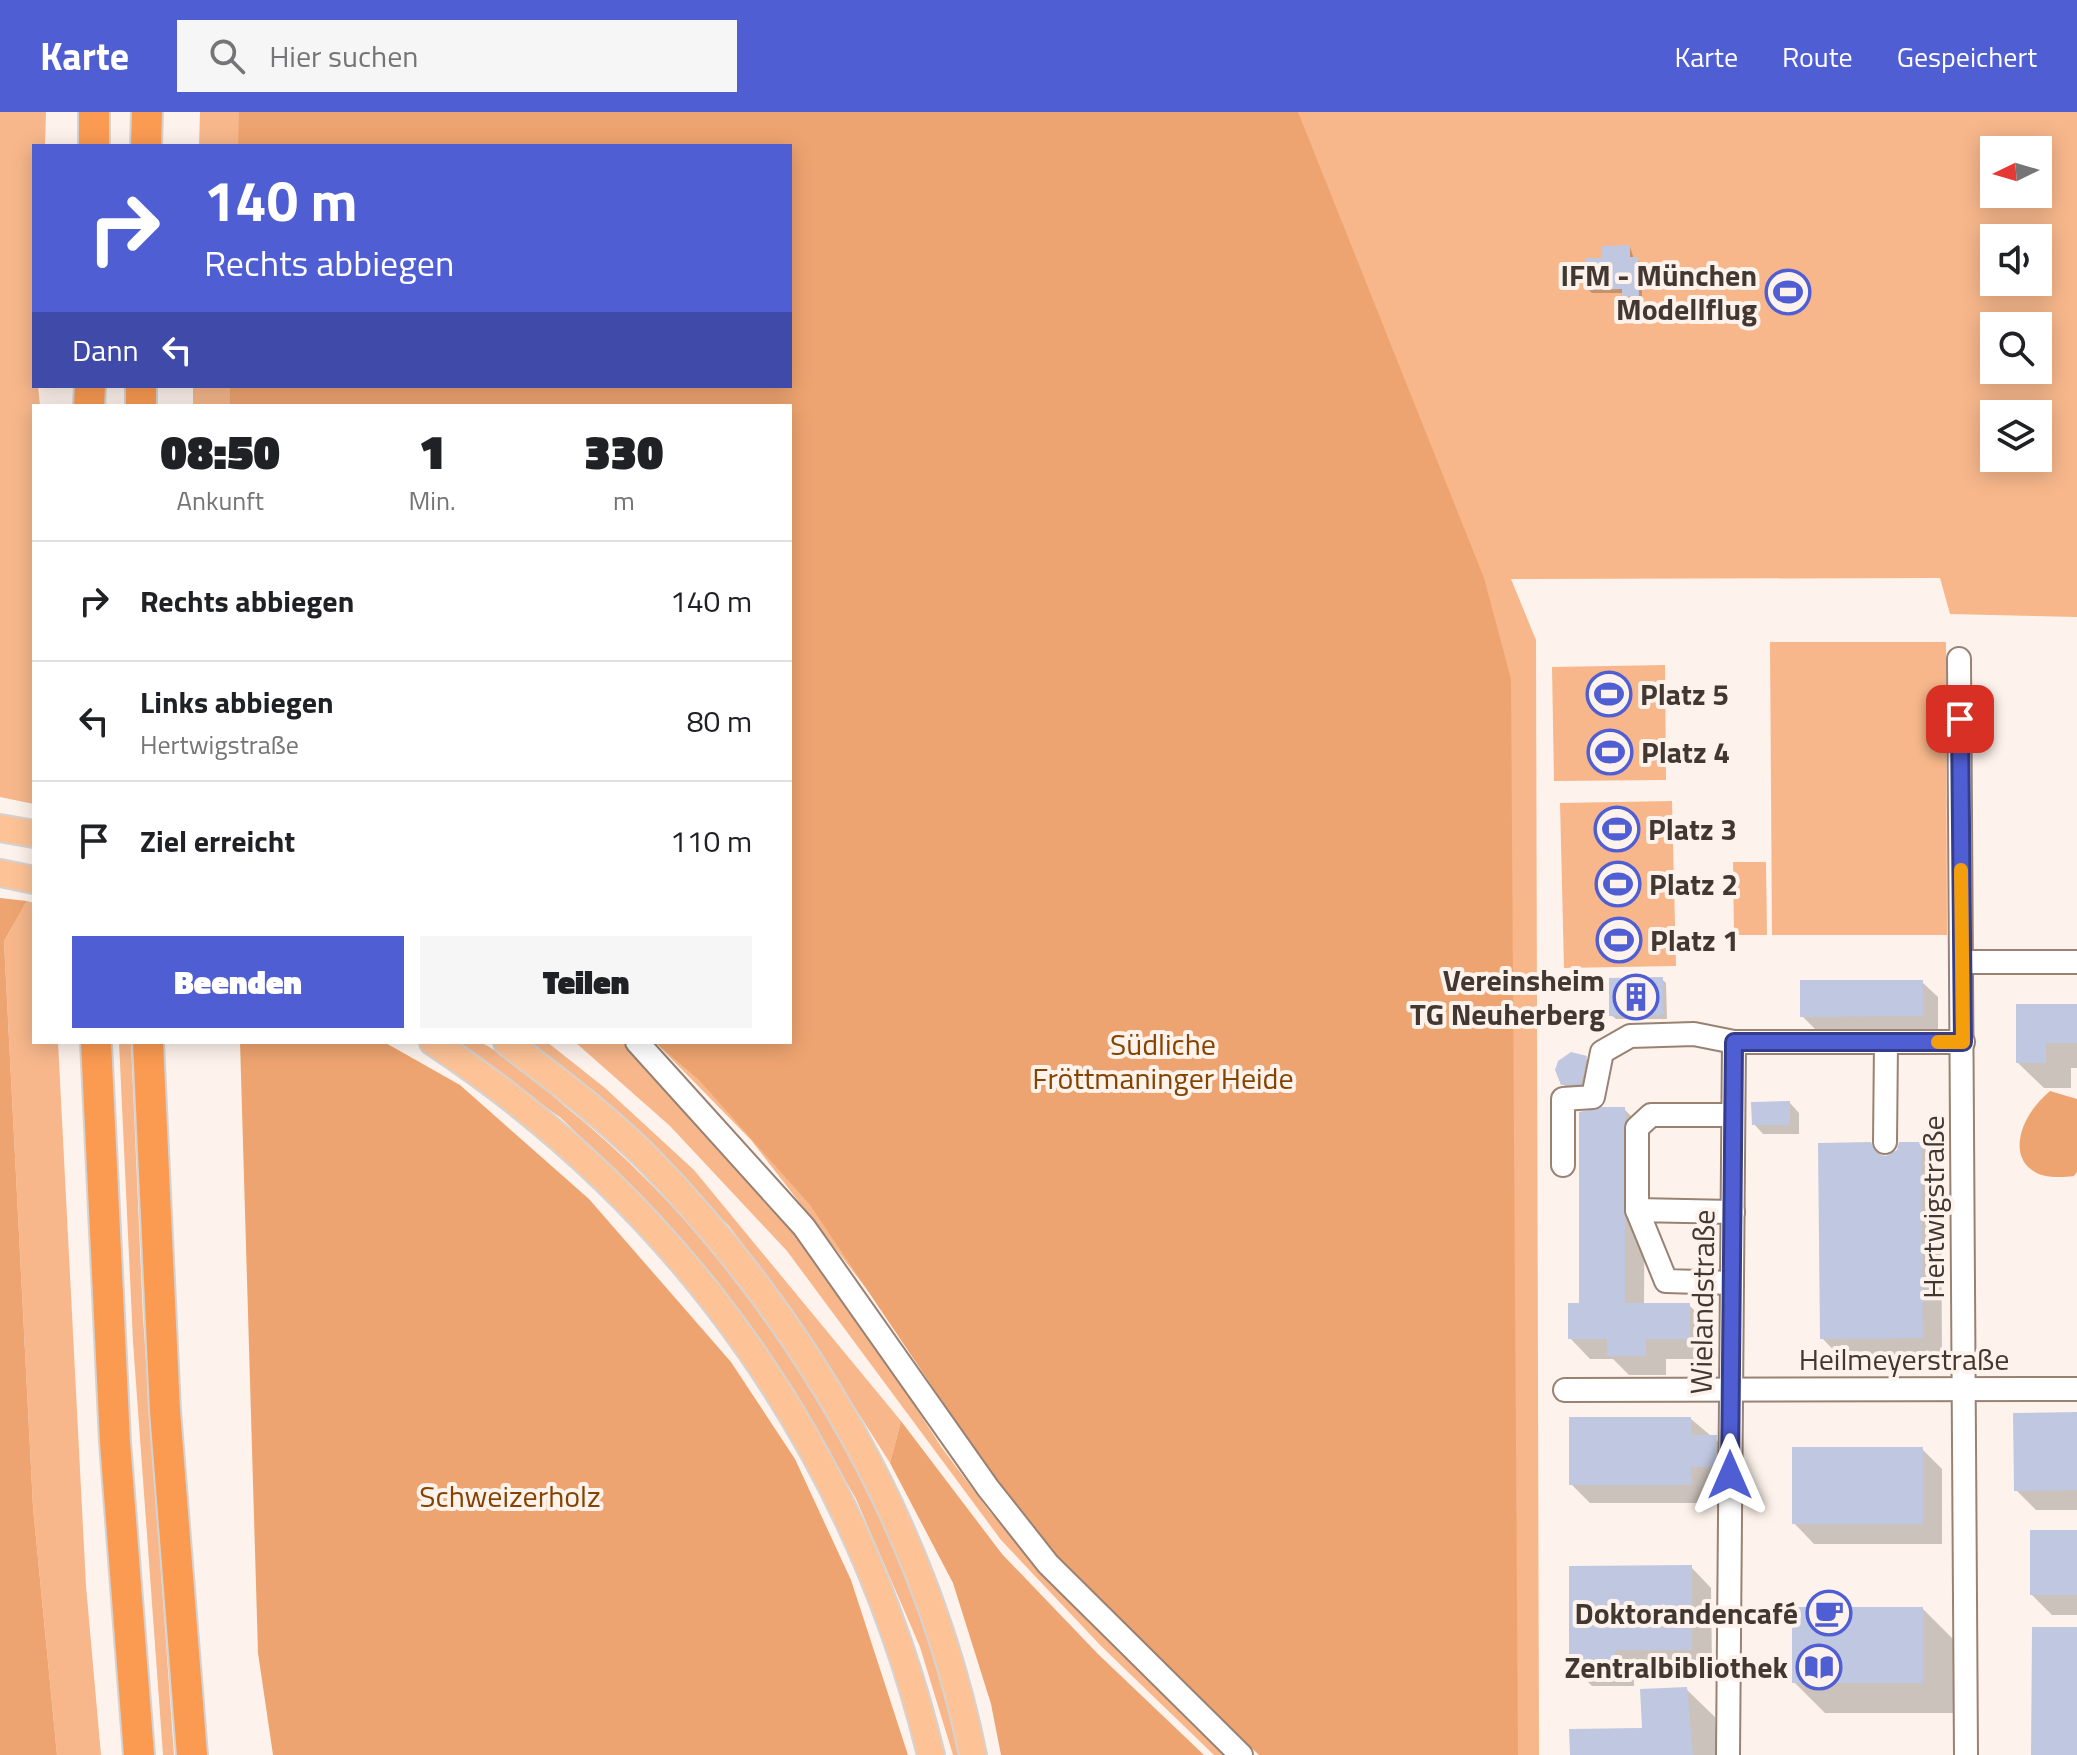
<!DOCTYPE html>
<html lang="de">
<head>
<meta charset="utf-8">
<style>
	:root { --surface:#fff; --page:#f6f6f6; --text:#202124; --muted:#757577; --line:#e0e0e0; --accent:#505ed4 }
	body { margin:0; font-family:"Titillium Web",sans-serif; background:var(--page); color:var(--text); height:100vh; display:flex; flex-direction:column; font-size:30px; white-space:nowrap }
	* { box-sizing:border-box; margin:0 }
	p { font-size:26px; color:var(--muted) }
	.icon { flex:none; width:44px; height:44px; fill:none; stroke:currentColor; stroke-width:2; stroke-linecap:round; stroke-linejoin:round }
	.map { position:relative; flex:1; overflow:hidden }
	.side { position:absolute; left:32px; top:292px; width:760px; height:640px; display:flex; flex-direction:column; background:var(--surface); border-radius:0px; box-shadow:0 4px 20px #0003 }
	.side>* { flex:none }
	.guide { position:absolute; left:32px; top:32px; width:760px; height:244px; border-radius:0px; box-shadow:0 4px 20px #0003; background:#505ed4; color:#fff; overflow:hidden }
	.needle { width:52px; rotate:265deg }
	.tools { position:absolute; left:1980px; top:24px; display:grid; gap:16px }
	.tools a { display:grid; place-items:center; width:72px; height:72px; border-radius:0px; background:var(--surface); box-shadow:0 4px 20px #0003; font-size:40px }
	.pin { position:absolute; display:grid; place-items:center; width:68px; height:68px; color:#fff; margin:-34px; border-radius:16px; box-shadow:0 4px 12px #0006 }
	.me { position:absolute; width:88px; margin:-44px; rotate:0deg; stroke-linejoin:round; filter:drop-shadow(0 0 6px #0008) }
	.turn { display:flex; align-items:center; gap:28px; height:168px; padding:0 40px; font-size:36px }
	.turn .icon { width:104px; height:104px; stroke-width:2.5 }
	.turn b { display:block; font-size:56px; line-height:68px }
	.then { display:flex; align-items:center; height:76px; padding:0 40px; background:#0003; gap:16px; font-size:30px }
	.eta { display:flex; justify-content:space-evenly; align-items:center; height:136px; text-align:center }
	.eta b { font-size:48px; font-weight:800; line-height:56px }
	.primary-button { display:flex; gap:16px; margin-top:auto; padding:16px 40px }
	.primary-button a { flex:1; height:92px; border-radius:0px; background:var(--accent); color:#fff; font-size:32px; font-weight:800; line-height:92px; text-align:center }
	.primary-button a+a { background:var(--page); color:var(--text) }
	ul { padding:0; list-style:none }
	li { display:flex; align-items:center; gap:24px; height:120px; padding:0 40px; border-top:2px solid var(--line) }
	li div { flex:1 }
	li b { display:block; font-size:30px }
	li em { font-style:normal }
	header { display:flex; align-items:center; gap:48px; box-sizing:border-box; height:112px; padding:0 40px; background:var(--accent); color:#fff }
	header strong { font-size:38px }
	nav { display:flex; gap:44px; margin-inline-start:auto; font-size:28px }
	.search { width:560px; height:72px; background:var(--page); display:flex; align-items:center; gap:20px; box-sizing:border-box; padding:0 28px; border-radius:0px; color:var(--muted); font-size:30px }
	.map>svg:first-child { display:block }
	.green { fill:#f7b78b; fill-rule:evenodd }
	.forest { fill:#eea470 }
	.shadow { fill:#0003 }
	.building { fill:#c0c7e0 }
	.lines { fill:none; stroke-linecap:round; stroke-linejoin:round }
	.minor-casing { stroke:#998273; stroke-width:26 }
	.major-casing { stroke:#d5d3d2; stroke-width:30 }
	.highway-casing { stroke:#d5d3d2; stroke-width:34 }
	.minor { stroke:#fff; stroke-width:22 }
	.major { stroke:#fdc397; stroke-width:26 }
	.highway { stroke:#fb9b52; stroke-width:30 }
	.route-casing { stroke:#343d8a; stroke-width:20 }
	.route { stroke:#505ed4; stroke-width:14 }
	.slow { stroke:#f59e0b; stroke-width:14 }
	.labels { text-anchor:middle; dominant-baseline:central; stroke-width:8; stroke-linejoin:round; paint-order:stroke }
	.poi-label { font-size:30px; font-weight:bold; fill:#423831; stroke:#fef3ec; text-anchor:start }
	.park-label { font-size:30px; fill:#854300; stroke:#fef3ec }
	.street-label { font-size:30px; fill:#423831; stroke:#fef3ec }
</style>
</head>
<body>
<header>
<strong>Karte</strong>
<div class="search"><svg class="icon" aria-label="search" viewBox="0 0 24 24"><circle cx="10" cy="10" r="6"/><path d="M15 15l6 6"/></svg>Hier suchen</div>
<nav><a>Karte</a><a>Route</a><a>Gespeichert</a></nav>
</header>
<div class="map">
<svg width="2077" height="1643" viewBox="0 0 2077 1643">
	<rect width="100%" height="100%" fill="#fef3ec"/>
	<!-- green -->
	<g class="green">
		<polygon points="0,0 46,0 45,34 34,34 34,274 38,274 40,294 34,294 34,692 0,685"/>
		<path d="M 200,0 L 2077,0 L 2077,505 L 1950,502 L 1940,466 L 1511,467 L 1536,528 L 1539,1643 L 1271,1643 L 911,1234 L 751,1028 L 655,930 L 790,930 L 790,294 L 193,294 L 193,274 L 790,274 L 790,34 L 199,34 ZM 1994,38 L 2038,38 L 2038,82 L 1994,82 ZM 1994,126 L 2038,126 L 2038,170 L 1994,170 ZM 1994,214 L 2038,214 L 2038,258 L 1994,258 ZM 1994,302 L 2038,302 L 2038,346 L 1994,346 Z"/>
		<polygon points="1770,530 1946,530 1947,823 1772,823"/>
		<polygon points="1665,553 1666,668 1554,669 1552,555"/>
		<polygon points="1672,689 1676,854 1564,856 1560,691"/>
		<polygon points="1733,750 1766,750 1767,823 1734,823"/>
		<polygon points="27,789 34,791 34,930 58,930 86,1474 101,1643 57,1643 33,1395 4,829"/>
		<polygon points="119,930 131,930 143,1205 174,1643 163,1643 133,1230"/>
		<path d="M 454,930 C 461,930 472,928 479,930 C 496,935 550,981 566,995 C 758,1150 913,1400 959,1643 L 953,1643 L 920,1535 L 856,1387 L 795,1279 L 714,1165 L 629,1072 L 561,1006 Z"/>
		<polygon points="529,930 547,930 605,976 694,1058 901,1309 890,1351 795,1202 729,1114 595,981"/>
		<polygon points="575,930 625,930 637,940 825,1156 942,1336 989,1399 1079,1497 1230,1643 1214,1643 1101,1534 1001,1428 787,1139 670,1014"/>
	</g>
	<!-- forest -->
	<g class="forest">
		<polygon points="239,0 1298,0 1484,466 1511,567 1518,1643 1259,1643 1093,1486 1006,1384 810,1093 699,968 655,930 790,930 790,294 230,294 230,274 790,274 790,34 238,34"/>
		<polygon points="0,786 27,789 4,829 33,1395 57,1643 0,1643"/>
		<polygon points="240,930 384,930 460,973 589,1087 731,1250 795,1347 851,1468 908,1643 273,1643 258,1541"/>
		<path d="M 2050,979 L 2077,987 L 2077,1060 L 2074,1064 C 2005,1074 2007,1015 2050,979 Z"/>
		<polygon points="901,1309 1002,1442 1098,1542 1204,1643 1001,1643 991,1592 953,1471 890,1351"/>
	</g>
	<!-- shadow -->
	<g class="shadow">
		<polygon points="1630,135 1634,147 1642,151 1642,188 1628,188 1624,181 1592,181 1588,177 1604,148"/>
		<polygon points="1662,867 1666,871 1667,907 1616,907 1611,903"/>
		<polygon points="1922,870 1938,885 1938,919 1817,919 1802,904"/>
		<polygon points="2077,894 2077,956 2071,956 2071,976 2044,976 2018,951"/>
		<polygon points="1585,945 1594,955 1591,981 1573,982 1563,972"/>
		<polygon points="1790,991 1799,1001 1799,1022 1763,1022 1754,1012"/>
		<polygon points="1624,997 1645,1018 1644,1193 1689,1193 1709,1213 1709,1247 1666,1247 1666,1263 1629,1263 1613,1247 1590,1247 1570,1226 1581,1193"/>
		<polygon points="1870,1032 1883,1045 1920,1032 1941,1052 1942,1246 1842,1247 1822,1226"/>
		<polygon points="2077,1302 2077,1398 2036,1398 2016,1378"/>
		<polygon points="1691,1307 1735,1344 1735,1373 1710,1373 1710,1391 1590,1391 1571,1372"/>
		<polygon points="1922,1337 1942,1357 1942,1432 1814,1432 1794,1411"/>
		<polygon points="2077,1420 2077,1503 2052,1503 2032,1483"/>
		<polygon points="1691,1455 1711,1476 1712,1557 1634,1558 1634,1574 1592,1574 1571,1554"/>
		<polygon points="1923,1497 1953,1527 1953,1601 1825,1601 1794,1570"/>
		<polygon points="1686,1577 1715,1605 1717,1643 1572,1643 1644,1618"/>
	</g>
	<!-- building -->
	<g class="building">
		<polygon points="1630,133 1630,145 1638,145 1639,184 1622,185 1622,177 1586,178 1586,146 1602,146 1602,134"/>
		<polygon points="1663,865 1663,903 1609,904 1609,866"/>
		<polygon points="1800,868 1923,868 1923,904 1800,905"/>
		<polygon points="2016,892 2077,892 2077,931 2046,931 2046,951 2016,951"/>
		<polygon points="1571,940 1587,944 1581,972 1561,973 1555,958 1558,949"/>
		<polygon points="1790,989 1790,1013 1752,1013 1751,990"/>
		<polygon points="1602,995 1625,995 1625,1191 1690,1191 1690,1227 1646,1227 1646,1244 1607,1244 1607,1227 1568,1227 1568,1191 1579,1191 1579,1000"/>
		<polygon points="1871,1030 1877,1042 1886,1044 1897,1038 1899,1030 1921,1030 1923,1226 1820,1227 1818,1031"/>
		<polygon points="2077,1300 2077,1378 2014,1379 2013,1301"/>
		<polygon points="1569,1305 1691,1305 1692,1323 1717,1323 1716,1355 1691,1355 1692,1373 1569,1373"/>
		<rect x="1792" y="1335" width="131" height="77"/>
		<rect x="2030" y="1418" width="47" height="65"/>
		<polygon points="1692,1453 1692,1538 1615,1538 1615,1554 1569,1554 1569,1454"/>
		<rect x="1792" y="1495" width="131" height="76"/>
		<polygon points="2032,1515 2077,1515 2077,1643 2031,1643"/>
		<polygon points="1687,1575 1693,1643 1570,1643 1569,1617 1642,1616 1640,1577"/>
	</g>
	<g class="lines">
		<!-- minor casing -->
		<g class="minor-casing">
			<g id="minor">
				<polyline points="1959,547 1966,1643"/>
				<polyline points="1962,850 2077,850"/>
				<polyline points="637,930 804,1115 988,1376 1048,1452 1241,1643"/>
				<polyline points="1885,1030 1886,931"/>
				<polyline points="1563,1053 1563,987 1593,985 1602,940 1630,924 1694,922 1734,930 1963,930"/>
				<polyline points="1637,1098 1637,1016 1651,1003 1733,1003"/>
				<polyline points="1732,1171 1666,1169 1637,1098 1733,1100"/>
				<polyline points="1565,1278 2077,1277"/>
				<polyline points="1728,1643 1734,930"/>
			</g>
		</g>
		<!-- major casing -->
		<g class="major-casing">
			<g id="major">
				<polyline points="0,716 34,722"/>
				<polyline points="0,761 34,768"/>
				<path d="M 433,930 C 689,1099 858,1346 931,1643"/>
				<path d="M 507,930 C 555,967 604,1003 647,1046 C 807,1210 927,1418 973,1643"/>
			</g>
		</g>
		<!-- highway casing -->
		<g class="highway-casing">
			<g id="highway">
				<polyline points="94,34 94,0"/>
				<polyline points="146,34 147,0"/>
				<polyline points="89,294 90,274"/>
				<polyline points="141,294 141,274"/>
				<polyline points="96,930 115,1330 139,1643"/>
				<polyline points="148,930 165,1299 192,1643"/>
			</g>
		</g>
		<!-- minor -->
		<use href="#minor" class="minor"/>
		<!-- major -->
		<use href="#major" class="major"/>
		<!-- highway -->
		<use href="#highway" class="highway"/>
	</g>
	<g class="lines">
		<!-- route casing -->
		<g class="route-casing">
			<polyline id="route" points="1730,1363 1734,930 1963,930 1960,607"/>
		</g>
		<!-- route -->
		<use href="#route" class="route"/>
		<!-- slow -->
		<polyline class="slow" points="1938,930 1963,930 1961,758"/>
	</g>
	<!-- icons -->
	<defs>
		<g id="stadium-ring" transform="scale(2.3)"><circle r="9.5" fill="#fef3ec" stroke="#505ed4" stroke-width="1.5"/><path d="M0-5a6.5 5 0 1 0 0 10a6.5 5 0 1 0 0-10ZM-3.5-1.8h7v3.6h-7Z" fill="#505ed4"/></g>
		<g id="building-ring" transform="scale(2.3)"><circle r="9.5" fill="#fef3ec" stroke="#505ed4" stroke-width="1.5"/><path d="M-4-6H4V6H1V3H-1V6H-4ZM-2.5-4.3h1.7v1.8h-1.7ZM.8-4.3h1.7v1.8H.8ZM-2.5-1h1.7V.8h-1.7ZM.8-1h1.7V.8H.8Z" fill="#505ed4"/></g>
		<g id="cafe-ring" transform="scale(2.3)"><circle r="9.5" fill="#fef3ec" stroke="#505ed4" stroke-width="1.5"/><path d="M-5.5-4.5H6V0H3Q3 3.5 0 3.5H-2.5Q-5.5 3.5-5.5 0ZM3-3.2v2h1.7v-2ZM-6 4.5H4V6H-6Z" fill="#505ed4"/></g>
		<g id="library-ring" transform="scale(2.3)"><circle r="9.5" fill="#fef3ec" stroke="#505ed4" stroke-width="1.5"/><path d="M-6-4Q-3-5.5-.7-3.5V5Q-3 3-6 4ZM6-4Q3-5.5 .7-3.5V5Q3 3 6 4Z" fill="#505ed4"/></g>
	</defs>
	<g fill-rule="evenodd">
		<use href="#stadium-ring" x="1788" y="180"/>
		<use href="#stadium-ring" x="1609" y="582"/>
		<use href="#stadium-ring" x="1610" y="640"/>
		<use href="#stadium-ring" x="1617" y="717"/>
		<use href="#stadium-ring" x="1618" y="772"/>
		<use href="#stadium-ring" x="1619" y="828"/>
		<use href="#building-ring" x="1636" y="885"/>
		<use href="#cafe-ring" x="1829" y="1501"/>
		<use href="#library-ring" x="1819" y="1555"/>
	</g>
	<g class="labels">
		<!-- poi labels -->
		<g class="poi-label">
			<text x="1757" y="163" text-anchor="end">IFM - München<tspan x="1757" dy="34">Modellflug</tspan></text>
			<text x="1640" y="582">Platz 5</text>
			<text x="1641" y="640">Platz 4</text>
			<text x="1648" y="717">Platz 3</text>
			<text x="1649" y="772">Platz 2</text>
			<text x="1650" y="828">Platz 1</text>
			<text x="1605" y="868" text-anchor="end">Vereinsheim<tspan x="1605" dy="34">TG Neuherberg</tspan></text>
			<text x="1798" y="1501" text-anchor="end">Doktorandencafé</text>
			<text x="1788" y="1555" text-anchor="end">Zentralbibliothek</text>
		</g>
		<!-- park labels -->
		<g class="park-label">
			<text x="1163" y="932">Südliche<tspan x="1163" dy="34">Fröttmaninger Heide</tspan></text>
			<text x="510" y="1384">Schweizerholz</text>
		</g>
		<!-- street labels -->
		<g class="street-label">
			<text transform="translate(1933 1095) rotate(-90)">Hertwigstraße</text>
			<text transform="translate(1702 1190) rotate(-89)">Wielandstraße</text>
			<text x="1904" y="1247">Heilmeyerstraße</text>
		</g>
	</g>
</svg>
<div class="tools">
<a><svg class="needle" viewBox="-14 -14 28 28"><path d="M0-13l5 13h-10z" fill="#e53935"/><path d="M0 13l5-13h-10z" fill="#757577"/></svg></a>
<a><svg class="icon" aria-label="sound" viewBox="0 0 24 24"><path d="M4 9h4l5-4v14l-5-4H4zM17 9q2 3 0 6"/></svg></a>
<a><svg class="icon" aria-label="search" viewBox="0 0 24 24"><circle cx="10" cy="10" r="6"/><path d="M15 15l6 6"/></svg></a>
<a><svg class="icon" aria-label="layers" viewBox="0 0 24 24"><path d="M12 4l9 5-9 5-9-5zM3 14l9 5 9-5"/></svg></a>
</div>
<div class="pin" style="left:1960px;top:607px;background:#d93025"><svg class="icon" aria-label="arrive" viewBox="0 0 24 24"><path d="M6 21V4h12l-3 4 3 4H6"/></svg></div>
<svg class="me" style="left:1730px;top:1363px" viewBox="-20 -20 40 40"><path d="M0-17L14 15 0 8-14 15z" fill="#505ed4" stroke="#fff" stroke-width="4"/></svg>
<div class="guide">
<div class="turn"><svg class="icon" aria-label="right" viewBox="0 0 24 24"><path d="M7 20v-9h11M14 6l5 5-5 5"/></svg><div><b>140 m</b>Rechts abbiegen</div></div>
<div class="then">Dann<svg class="icon" aria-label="left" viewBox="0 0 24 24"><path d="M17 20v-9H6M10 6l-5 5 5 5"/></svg></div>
</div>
<section class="side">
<div class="eta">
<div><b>08:50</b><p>Ankunft</p></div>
<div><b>1</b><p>Min.</p></div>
<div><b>330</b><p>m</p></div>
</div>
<ul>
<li><svg class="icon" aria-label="right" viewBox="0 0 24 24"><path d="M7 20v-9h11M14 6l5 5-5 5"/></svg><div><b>Rechts abbiegen</b></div><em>140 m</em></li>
<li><svg class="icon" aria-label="left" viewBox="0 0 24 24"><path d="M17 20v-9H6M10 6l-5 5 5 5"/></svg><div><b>Links abbiegen</b><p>Hertwigstraße</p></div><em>80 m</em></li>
<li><svg class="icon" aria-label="arrive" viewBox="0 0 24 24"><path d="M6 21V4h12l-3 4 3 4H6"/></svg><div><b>Ziel erreicht</b></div><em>110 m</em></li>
</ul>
<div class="primary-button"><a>Beenden</a><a>Teilen</a></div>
</section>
</div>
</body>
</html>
